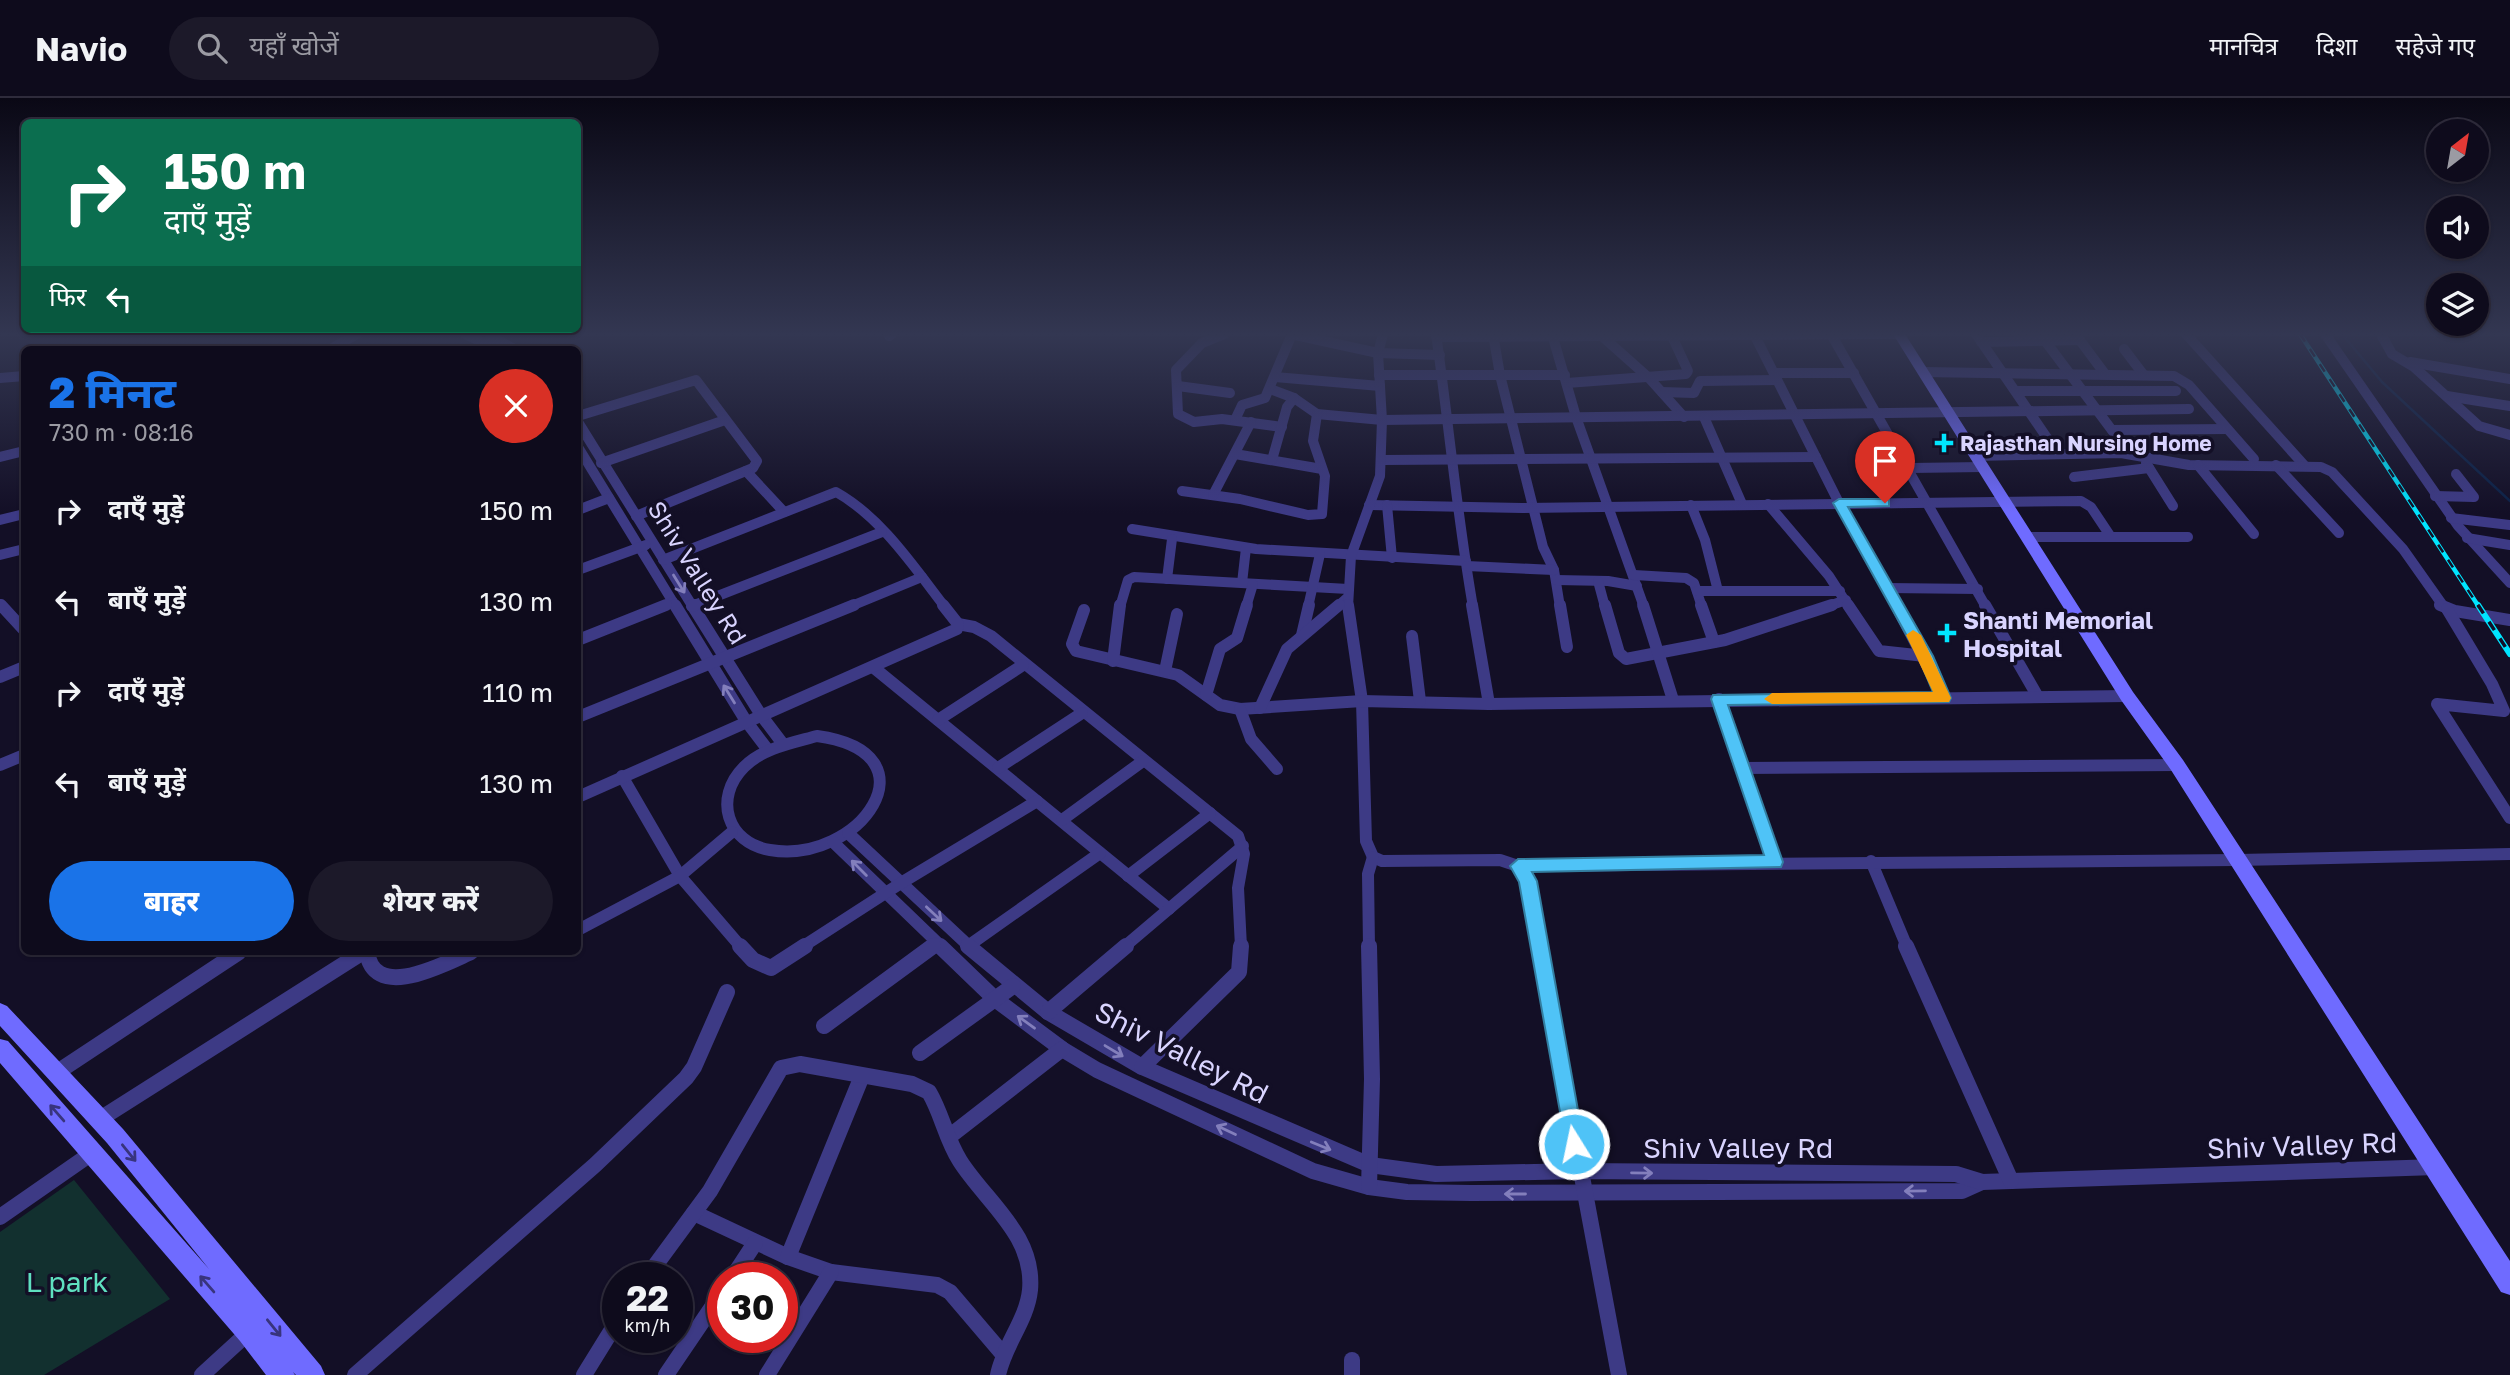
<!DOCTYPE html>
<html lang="hi">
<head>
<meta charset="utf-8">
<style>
	:root { --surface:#0e0b1c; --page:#1c1929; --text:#f1f3f6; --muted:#9b9ba3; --line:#2e2b3b; --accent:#1a73e8 }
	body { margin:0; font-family:"Golos Text","Noto Sans Devanagari",sans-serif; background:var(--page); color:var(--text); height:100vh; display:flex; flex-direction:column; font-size:26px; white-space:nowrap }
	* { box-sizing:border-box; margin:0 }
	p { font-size:23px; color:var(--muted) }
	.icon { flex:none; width:38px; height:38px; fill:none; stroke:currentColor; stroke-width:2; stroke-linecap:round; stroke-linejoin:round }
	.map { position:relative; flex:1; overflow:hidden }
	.details { position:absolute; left:21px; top:248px; width:560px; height:609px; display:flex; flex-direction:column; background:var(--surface); border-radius:10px; box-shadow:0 2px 5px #0004,0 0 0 2px var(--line) }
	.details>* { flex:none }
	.top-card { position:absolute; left:21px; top:21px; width:560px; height:214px; border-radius:10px; box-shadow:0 2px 5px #0004,0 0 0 2px var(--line); background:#0b6e4f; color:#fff; overflow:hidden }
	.needle { width:46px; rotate:31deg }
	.buttons { position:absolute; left:2426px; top:21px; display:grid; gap:14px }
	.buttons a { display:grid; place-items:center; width:63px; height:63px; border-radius:50%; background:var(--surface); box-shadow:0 2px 5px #0004,0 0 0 2px var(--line); font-size:35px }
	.speed { position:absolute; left:602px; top:1164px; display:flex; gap:14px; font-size:35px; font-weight:700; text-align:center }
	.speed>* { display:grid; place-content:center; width:91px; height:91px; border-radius:50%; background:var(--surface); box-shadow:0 2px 5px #0004,0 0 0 2px var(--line); line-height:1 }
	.speed small { font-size:18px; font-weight:400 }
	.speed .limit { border:10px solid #d22; background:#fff; color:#111 }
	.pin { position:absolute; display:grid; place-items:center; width:60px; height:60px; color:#fff; margin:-72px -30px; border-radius:50% 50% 50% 0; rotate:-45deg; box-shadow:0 0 7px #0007 }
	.pin .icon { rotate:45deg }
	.me { position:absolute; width:77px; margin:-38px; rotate:350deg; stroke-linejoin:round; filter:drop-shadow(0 0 5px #0008) }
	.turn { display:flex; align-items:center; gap:24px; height:147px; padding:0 28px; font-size:32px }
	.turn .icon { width:91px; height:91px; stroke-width:2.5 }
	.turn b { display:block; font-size:49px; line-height:60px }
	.then { display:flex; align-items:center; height:66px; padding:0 28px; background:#0003; gap:14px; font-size:26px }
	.round { display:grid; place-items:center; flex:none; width:74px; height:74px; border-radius:37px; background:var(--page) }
	.headline { display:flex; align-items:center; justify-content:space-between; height:119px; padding:0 28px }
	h1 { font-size:42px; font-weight:800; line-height:52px; color:var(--accent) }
	.button { display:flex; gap:14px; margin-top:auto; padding:14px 28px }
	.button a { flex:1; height:80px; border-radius:42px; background:var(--accent); color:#fff; font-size:28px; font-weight:800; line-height:80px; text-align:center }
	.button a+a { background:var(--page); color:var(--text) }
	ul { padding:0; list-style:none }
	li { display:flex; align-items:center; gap:21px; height:91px; padding:0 28px }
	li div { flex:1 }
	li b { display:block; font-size:26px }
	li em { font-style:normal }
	header { display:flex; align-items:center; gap:42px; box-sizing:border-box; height:98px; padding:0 35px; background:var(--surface); border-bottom:2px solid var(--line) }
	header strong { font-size:33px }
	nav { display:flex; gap:38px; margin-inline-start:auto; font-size:24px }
	.search { width:490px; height:63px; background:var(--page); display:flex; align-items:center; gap:18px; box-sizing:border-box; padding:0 24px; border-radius:38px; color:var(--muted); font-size:26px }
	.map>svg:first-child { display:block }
	.green { fill:#12302f }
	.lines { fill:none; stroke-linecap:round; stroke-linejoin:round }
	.stream { stroke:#0c2248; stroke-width:2.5 }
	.street-far2 { stroke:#3d3a85; stroke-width:10 }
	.street-far1 { stroke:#3d3a85; stroke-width:12 }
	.street { stroke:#3d3a85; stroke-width:16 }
	.secondary { fill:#6f6bff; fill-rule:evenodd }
	.rail-far1-casing { stroke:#00e5ff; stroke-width:4.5 }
	.rail-casing { stroke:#00e5ff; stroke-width:6 }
	.rail-far1 { stroke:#130f26; stroke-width:2.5; stroke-dasharray:9; stroke-linecap:butt }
	.rail { stroke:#130f26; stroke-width:3.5; stroke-dasharray:10; stroke-linecap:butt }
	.oneway { stroke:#837fbc }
	.oneway2 { stroke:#38347d }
	.route { fill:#4fc3f7; stroke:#337fa1; stroke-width:2 }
	.slow { fill:#f59e0b }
	.poi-dot { fill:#00e5ff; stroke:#130f26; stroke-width:2.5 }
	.labels { text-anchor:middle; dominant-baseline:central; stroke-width:7; stroke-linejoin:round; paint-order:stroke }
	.far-poi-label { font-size:21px; font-weight:bold; fill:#d9d4ff; stroke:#130f26; text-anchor:start }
	.street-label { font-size:24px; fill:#d9d4ff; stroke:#130f26 }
	.poi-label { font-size:24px; font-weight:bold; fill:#d9d4ff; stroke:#130f26; text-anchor:start }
	.near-street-label { font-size:28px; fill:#d9d4ff; stroke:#130f26 }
	.near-park-label { font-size:28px; fill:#5fe0c0; stroke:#130f26 }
</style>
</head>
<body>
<header>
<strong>Navio</strong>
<div class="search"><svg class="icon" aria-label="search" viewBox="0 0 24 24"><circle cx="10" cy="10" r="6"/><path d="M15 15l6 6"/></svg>यहाँ खोजें</div>
<nav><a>मानचित्र</a><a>दिशा</a><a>सहेजे गए</a></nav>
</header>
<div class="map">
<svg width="2510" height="1277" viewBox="0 0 2510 1277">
	<rect width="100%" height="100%" fill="#130f26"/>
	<!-- green -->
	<polygon class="green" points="74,1082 170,1201 44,1277 0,1277 0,1134"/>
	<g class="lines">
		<!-- stream -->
		<polyline class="stream" points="2342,236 2382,284 2510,403"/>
		<!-- street-far2 -->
		<g class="street-far2">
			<polyline points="465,236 499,252"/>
			<polyline points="1224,236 1202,245 1176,272 1178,316 1194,324 1222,321 1282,329"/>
			<polyline points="1291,236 1378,255 1440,257"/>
			<path d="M 1436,236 C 1449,327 1457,418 1473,509"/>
			<polyline points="1493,236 1500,277 1543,449 1554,472 1560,509"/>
			<polyline points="1552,236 1576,319 1644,509"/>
			<polyline points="1754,236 1839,405 1897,509"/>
			<polyline points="1831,236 1986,509"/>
			<polyline points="1976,236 2058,356"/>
			<polyline points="2040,236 2129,355"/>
			<polyline points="2186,236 2305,368"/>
			<polyline points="2325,236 2458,428 2510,485"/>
			<polyline points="2381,236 2392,256 2414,269 2479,328 2510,337"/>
			<polyline points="2076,237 2105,276"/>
			<polyline points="490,238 516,252"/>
			<polyline points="889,238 892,236"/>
			<polyline points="1436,239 1899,236"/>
			<polyline points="1603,239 1649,280 1684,319"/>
			<polyline points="1981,244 2080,242"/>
			<polyline points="2124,251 2143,276"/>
			<polyline points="329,252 357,236"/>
			<polyline points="2410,264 2510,281"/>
			<polyline points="1923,274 2174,278 2189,287 2254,361"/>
			<polyline points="1774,275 1854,275"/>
			<polyline points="1379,277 1565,277"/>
			<polyline points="1275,279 1380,288"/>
			<polyline points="0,280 24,278"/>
			<polyline points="1567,285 1686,276 1688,273 1671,236"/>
			<polyline points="1178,288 1230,295"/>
			<polyline points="1270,291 1294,300 1317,316 1382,322 2189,311"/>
			<polyline points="2016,293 2176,293"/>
			<polyline points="1662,294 1694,295 1700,283 1777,282"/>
			<polyline points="2447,298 2510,308"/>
			<polyline points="578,318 696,282 757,363 753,370 636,418"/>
			<polyline points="1704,319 1742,406"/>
			<polyline points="1235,322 1242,307 1265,300 1292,236"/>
			<polyline points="578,324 693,509"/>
			<polyline points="2112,332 2227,331"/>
			<polyline points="578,349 676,509"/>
			<polyline points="1235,356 1322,371"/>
			<polyline points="1975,358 2121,355 2189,367 2321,369 2332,374 2403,451 2444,509"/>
			<polyline points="0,359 24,353"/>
			<polyline points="1272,362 1287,309 1294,300"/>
			<polyline points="1382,362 1816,359"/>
			<polyline points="601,365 725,322"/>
			<polyline points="2146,365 2173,408"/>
			<polyline points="2198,367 2254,436"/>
			<polyline points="2276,367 2339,435"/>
			<polyline points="1910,370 1983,369"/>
			<polyline points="746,373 784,414"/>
			<polyline points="2074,379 2149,370"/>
			<polyline points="1182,393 1240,401 1308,417 1322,416 1325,378 1313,343 1317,316"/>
			<polyline points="1213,397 1251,324"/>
			<polyline points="2435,398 2474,399 2456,376"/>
			<polyline points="1768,406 1829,478 1849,509"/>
			<polyline points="1369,407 1522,410 2081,403 2091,409 2111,439"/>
			<polyline points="1387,407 1392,460"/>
			<polyline points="1691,407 1705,442 1718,493"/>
			<polyline points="578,412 609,400"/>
			<polyline points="2451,420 2510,427"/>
			<polyline points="0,422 24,416"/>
			<polyline points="1132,431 1256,451 1466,463"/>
			<polyline points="2029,439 2188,439"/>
			<polyline points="2467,440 2510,447"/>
			<polyline points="0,457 24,451"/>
			<path d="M 663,462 L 836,394 C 881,419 914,469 945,509"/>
			<polyline points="1467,468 1554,472"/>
			<polyline points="578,472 646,447"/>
			<polyline points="1634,477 1686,480 1694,485 1702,509"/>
			<polyline points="1167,481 1172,441"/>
			<polyline points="1556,482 1608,483 1637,488"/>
			<polyline points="1598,483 1605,509"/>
			<polyline points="1242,485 1246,450"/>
			<polyline points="1887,490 1978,491"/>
			<polyline points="1697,493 1840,493"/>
			<polyline points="0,506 2,509"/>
			<polyline points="692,508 882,434"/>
			<polyline points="662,509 673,504"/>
			<polyline points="849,509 922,479"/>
			<polyline points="1120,509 1128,482 1134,479 1348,491"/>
			<polyline points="1246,509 1253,486"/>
			<polyline points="1308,509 1320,456"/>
			<polyline points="1337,509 1347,500"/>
			<polyline points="1348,509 1351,458 1380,378 1382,322 1378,255 1383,236"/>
			<polyline points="1826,509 1846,502"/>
		</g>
		<!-- street-far1 -->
		<g class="street-far1">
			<polyline points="1,507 24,532"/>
			<polyline points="675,507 746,623 768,652"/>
			<polyline points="692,507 761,617 783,646"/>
			<polyline points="1348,507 1362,603 1366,743 1373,759 1382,763 1500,762 1518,768 1525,775 1539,849"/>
			<polyline points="1472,507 1489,606"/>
			<polyline points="1560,507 1567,549"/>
			<polyline points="1605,507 1619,555 1626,561 1725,542 1832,507"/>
			<polyline points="1643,507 1673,602"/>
			<polyline points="1701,507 1714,544"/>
			<polyline points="1848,507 1879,553 1925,558"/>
			<polyline points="1896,507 1944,600"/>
			<polyline points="1985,507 2038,599"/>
			<polyline points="2440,507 2455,513 2510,522"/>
			<polyline points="692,508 695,507"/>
			<polyline points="2447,511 2492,586 2504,613 2437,606 2510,720"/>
			<polyline points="1084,512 1072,546 1076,553 1178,577 1220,607 1240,611 1362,603 1489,606 2127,598"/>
			<polyline points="958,526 974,529 991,538 1238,738 1244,756 1238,790 1241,849"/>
			<polyline points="1302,537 1309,507"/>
			<polyline points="1412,538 1420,603"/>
			<polyline points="578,542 666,507"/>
			<polyline points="1113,563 1120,507"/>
			<polyline points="873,569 1169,811"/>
			<polyline points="1165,573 1177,516"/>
			<polyline points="0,579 24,569"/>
			<polyline points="1206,597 1220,551 1237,540 1247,507"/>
			<polyline points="1719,601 1775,764"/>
			<polyline points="1260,610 1287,551 1339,507"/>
			<polyline points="1240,611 1251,641 1277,671"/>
			<polyline points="578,619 854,507"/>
			<polyline points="938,622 1023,567"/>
			<path d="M 817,638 C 940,655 859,767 770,752 C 727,745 713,700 744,669 C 763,650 792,645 817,638 Z"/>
			<polyline points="0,667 24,657"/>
			<polyline points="998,670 1082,615"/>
			<polyline points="1741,670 2177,667"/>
			<polyline points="622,678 680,778 741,849"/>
			<polyline points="578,699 957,531 958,526 943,507"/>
			<polyline points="1062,722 1143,663"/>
			<polyline points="848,735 970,849"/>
			<polyline points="833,744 942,849"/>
			<polyline points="1871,763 1907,849"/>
			<polyline points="1518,768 2238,762 2510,756"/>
			<polyline points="1128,778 1210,715"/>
			<polyline points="578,832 680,778 732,734"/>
			<polyline points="968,848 1100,755"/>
			<polyline points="802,849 901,785 1037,703"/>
			<polyline points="931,849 937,845"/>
			<polyline points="1124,849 1243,748"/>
			<polyline points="1369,849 1368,776 1373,759"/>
		</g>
		<!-- street -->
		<g class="street">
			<polyline points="740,848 753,862 771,870 805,848"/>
			<polyline points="940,848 995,901 1062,951 1097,972 1313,1073 1369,1089 1407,1094 1471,1095 1962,1093 1982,1084"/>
			<polyline points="968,848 1048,914 1142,969 1370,1067 1436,1076 1578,1073 1956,1076 1982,1084 2436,1069"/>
			<polyline points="1539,848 1619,1277"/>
			<polyline points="1906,848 2011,1083"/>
			<path d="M 367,854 C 374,904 444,866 471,854"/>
			<polyline points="1048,914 1126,848"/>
			<polyline points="824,928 933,848"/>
			<polyline points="920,955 1013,888"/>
			<polyline points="1142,969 1239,874 1241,848"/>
			<polyline points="56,975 239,854"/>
			<polyline points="100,1021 363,854"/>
			<polyline points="950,1038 1062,951"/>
			<polyline points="1369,1089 1372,981 1369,848"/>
			<polyline points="694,1115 788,1159 831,1174 937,1187 950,1194 1002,1255"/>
			<polyline points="0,1119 92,1055"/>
			<polyline points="788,1159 862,978"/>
			<path d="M 646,1180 L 710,1093 L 781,970 L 800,966 L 912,986 L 929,994 C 942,1016 946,1041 960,1063 C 986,1104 1035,1137 1030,1192 C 1027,1222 1004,1247 998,1277"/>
			<polyline points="732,1180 755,1145"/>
			<polyline points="1352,1262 1352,1277"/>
			<polyline points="202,1277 249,1234"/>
			<polyline points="355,1277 595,1067 686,980 694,969 727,894"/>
			<polyline points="584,1277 618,1222"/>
			<polyline points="666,1277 723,1193"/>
			<polyline points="767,1277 831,1174"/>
		</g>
		<!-- secondary -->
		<g class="secondary">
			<polygon points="1893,236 1905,236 2133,594 2183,662 2510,1163 2510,1197 2501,1194 2171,672 2121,602"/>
			<polygon points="0,905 7,908 123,1031 321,1268 325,1277 296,1277 293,1274 295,1277 266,1277 240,1243 0,965 0,941 8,943 209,1171 107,1045 0,928"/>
		</g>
		<!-- rail-far1 casing -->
		<g class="rail-far1-casing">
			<polyline id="rail-far1" points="2300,236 2479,509"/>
		</g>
		<!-- rail casing -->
		<g class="rail-casing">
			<polyline id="rail" points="2478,507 2510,556"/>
		</g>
		<!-- rail-far1 -->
		<use href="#rail-far1" class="rail-far1"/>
		<!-- rail -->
		<use href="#rail" class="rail"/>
	</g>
	<!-- one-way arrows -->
	<defs><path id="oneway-shaft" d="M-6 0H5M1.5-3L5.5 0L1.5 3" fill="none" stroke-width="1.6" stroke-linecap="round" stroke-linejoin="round" transform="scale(1.75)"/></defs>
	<g class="oneway">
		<use href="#oneway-shaft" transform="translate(679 486) rotate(58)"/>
		<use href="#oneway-shaft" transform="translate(729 596) rotate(-122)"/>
		<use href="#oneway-shaft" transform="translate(859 770) rotate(-135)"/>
		<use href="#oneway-shaft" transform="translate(934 816) rotate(43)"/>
		<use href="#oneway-shaft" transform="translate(1026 924) rotate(-144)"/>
		<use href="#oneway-shaft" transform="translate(1114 953) rotate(31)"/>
		<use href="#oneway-shaft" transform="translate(1226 1032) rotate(-155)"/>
		<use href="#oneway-shaft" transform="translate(1321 1048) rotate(22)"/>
		<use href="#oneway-shaft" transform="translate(1642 1075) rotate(1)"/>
		<use href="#oneway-shaft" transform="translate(1915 1093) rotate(179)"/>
		<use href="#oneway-shaft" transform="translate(1515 1096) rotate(-180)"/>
	</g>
	<g class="oneway2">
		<use href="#oneway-shaft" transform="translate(57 1015) rotate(-131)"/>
		<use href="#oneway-shaft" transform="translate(129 1055) rotate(51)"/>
		<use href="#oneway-shaft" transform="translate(207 1186) rotate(-131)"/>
		<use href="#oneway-shaft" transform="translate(274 1230) rotate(51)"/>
	</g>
	<!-- sky -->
	<linearGradient id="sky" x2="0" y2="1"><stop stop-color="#0a0815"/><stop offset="0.57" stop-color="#333752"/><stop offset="1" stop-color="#333752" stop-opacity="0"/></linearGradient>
	<rect width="2510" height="415" fill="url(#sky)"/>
	<!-- route -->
	<polygon class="route" points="1885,401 1889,402 1889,408 1848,409 1933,558 1951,600 1949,604 1728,607 1783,764 1781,769 1532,774 1537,783 1584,1046 1581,1053 1574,1056 1567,1053 1519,784 1510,768 1518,761 1764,757 1711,601 1713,597 1933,594 1918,558 1833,405 1839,401"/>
	<!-- slow -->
	<polygon class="slow" points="1913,532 1921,537 1951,600 1949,604 1772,606 1764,601 1772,595 1933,594 1906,537"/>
	<!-- markers -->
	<g class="poi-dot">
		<path d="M1940.5 334.5h7v7h7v7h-7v7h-7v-7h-7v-7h7z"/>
		<path d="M1943.5 524.5h7v7h7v7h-7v7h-7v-7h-7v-7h7z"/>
	</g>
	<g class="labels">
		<!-- far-poi labels -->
		<g class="far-poi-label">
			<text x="1960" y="345">Rajasthan Nursing Home</text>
		</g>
		<!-- street labels -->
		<g class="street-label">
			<text transform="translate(698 474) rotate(58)">Shiv Valley Rd</text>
		</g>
		<!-- poi labels -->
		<g class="poi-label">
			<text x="1963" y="521">Shanti Memorial<tspan x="1963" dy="28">Hospital</tspan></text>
		</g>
		<!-- near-street labels -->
		<g class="near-street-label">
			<text transform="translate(1182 954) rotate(27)">Shiv Valley Rd</text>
			<text transform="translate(2302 1047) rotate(-2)">Shiv Valley Rd</text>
			<text x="1738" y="1049">Shiv Valley Rd</text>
		</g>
		<!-- near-park labels -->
		<g class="near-park-label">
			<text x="67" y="1183">L park</text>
		</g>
	</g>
</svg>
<div class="buttons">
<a><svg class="needle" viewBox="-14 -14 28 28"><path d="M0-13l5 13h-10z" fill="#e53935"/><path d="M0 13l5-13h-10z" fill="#9b9ba3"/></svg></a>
<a><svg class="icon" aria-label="sound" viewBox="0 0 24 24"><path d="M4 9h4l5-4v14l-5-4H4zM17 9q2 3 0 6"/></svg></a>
<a><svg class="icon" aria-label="layers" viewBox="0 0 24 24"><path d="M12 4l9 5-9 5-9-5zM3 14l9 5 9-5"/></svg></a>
</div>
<div class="speed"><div>22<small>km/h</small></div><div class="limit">30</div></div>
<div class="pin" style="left:1885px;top:405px;background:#d93025"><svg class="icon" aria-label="arrive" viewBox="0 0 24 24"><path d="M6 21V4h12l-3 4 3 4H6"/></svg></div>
<svg class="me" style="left:1574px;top:1046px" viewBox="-20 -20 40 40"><circle r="17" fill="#4fc3f7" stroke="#fff" stroke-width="3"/><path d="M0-11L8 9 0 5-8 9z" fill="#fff"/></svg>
<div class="top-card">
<div class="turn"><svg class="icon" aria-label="right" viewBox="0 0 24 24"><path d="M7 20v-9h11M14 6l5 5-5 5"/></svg><div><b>150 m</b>दाएँ मुड़ें</div></div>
<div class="then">फिर<svg class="icon" aria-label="left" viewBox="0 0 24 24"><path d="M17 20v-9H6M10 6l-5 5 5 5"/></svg></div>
</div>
<section class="details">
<div class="headline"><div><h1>2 मिनट</h1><p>730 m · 08:16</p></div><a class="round" style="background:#d93025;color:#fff"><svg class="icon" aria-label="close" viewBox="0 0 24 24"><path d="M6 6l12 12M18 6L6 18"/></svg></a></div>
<ul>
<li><svg class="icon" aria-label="right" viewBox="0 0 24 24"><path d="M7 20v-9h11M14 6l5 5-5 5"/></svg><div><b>दाएँ मुड़ें</b></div><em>150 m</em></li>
<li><svg class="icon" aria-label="left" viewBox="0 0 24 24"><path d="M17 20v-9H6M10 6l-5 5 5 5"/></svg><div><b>बाएँ मुड़ें</b></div><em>130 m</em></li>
<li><svg class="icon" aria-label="right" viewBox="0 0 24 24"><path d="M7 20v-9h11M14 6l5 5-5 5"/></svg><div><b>दाएँ मुड़ें</b></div><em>110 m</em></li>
<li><svg class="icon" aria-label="left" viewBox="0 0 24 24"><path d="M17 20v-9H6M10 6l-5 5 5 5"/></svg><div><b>बाएँ मुड़ें</b></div><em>130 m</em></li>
</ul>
<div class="button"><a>बाहर</a><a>शेयर करें</a></div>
</section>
</div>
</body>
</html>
